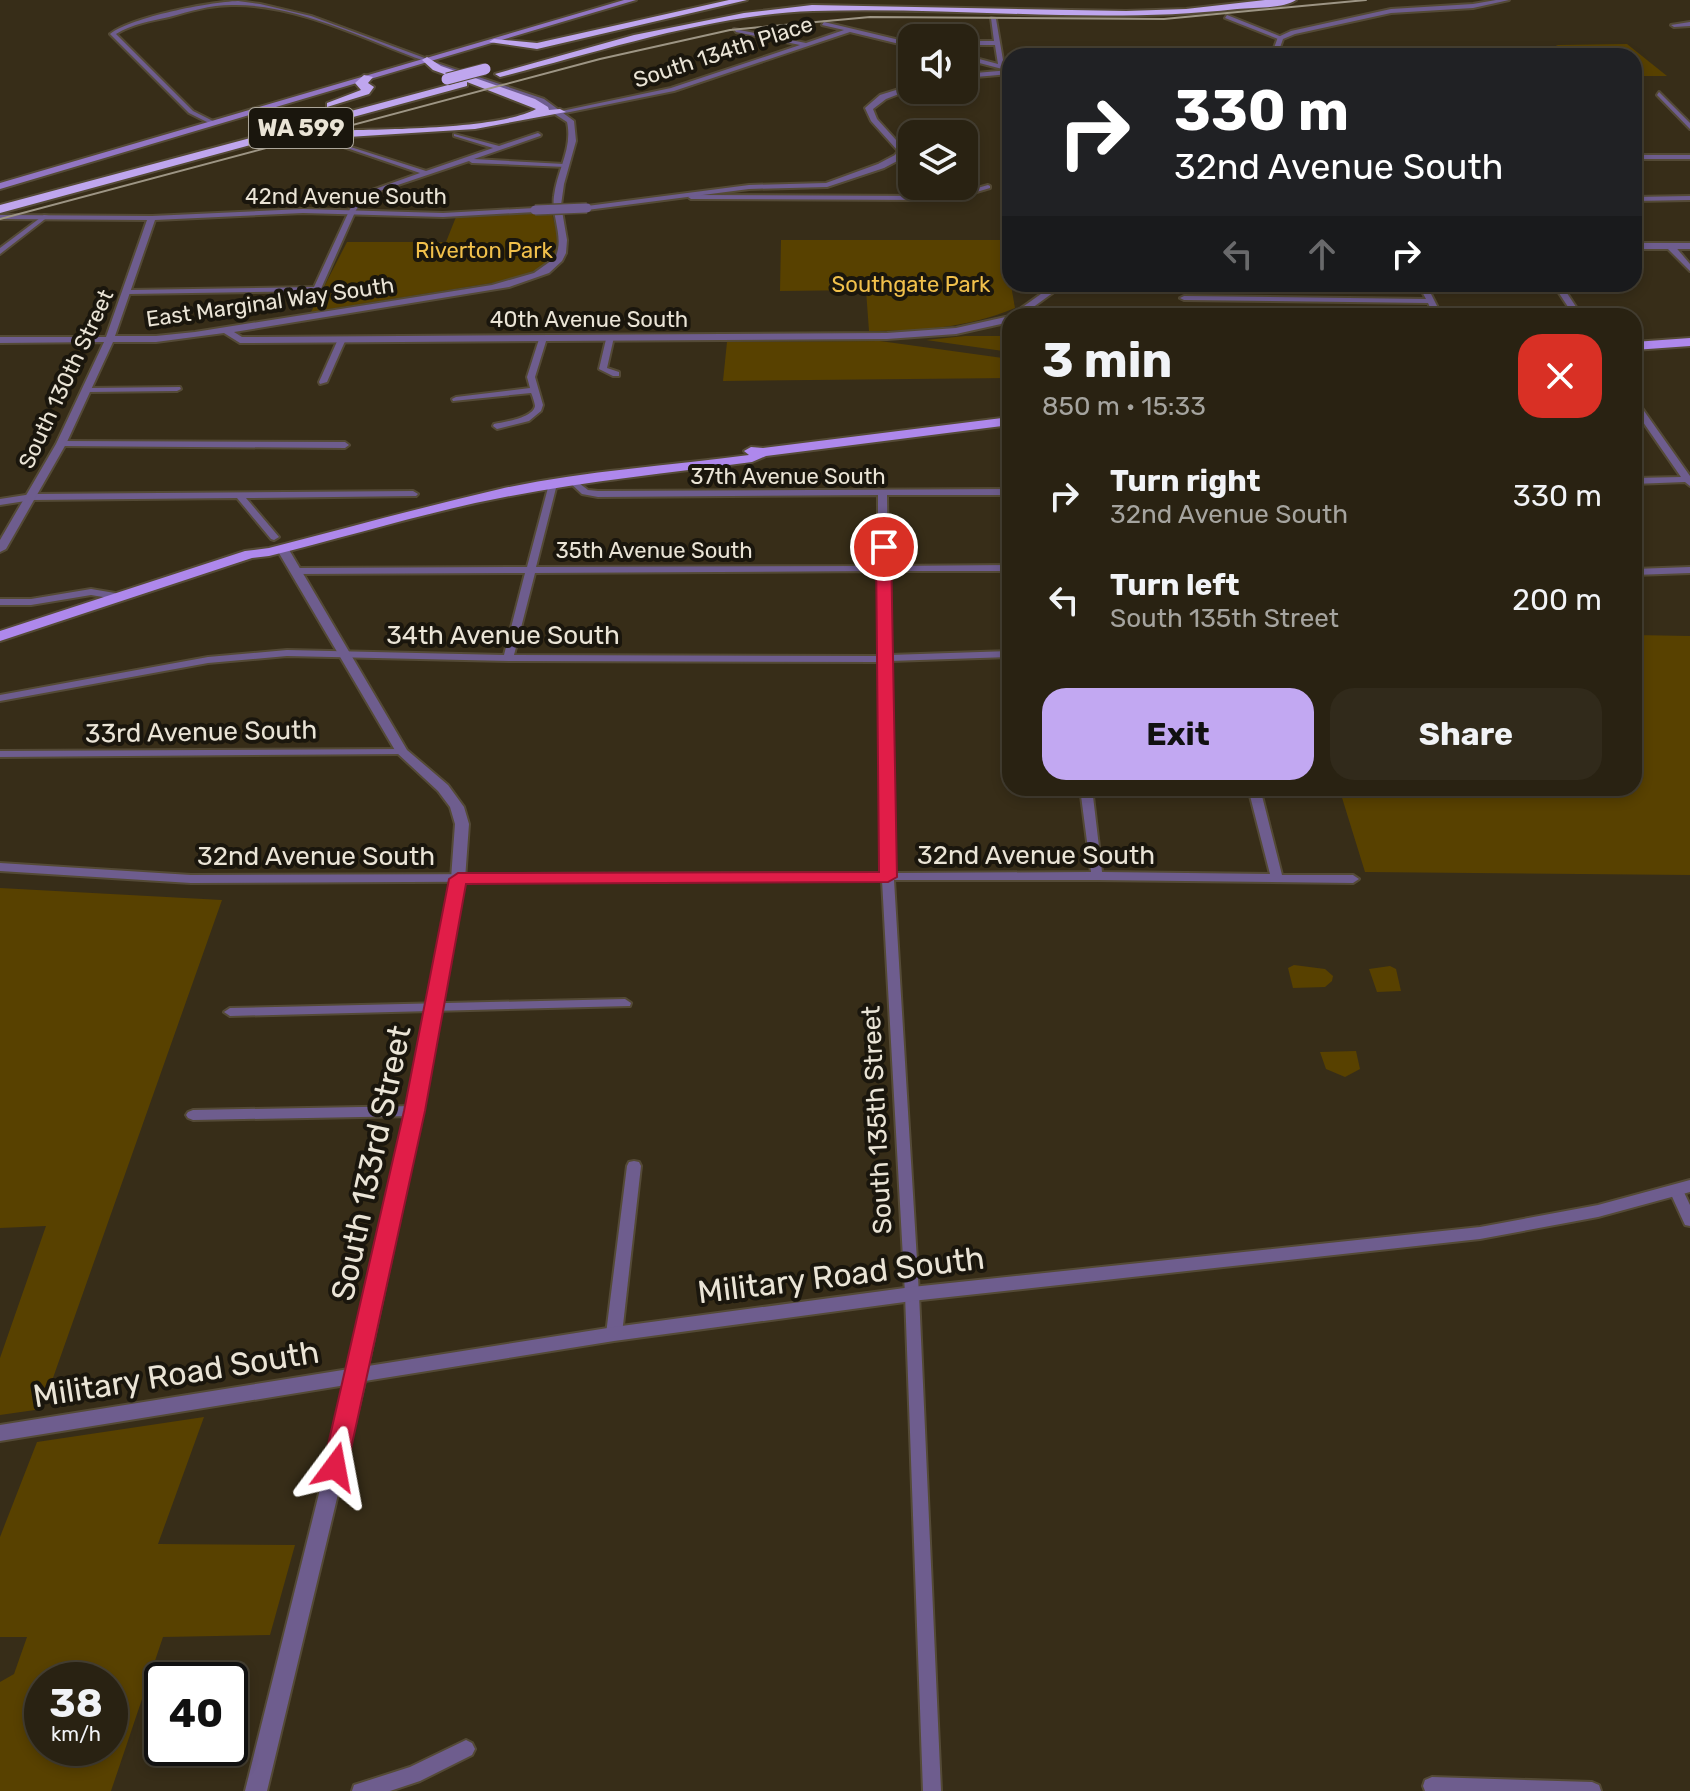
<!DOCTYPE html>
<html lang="en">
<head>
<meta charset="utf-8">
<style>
	:root { --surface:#292212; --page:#312a1b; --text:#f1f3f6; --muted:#a5a49f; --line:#453f32; --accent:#c2a8f2 }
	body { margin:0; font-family:Rubik,sans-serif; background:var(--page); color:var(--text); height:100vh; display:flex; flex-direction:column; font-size:30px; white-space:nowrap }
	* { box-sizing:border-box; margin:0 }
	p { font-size:26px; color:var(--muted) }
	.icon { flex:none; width:44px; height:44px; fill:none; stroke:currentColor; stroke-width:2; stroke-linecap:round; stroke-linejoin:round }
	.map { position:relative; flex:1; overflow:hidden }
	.details { position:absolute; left:1002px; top:308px; width:640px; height:488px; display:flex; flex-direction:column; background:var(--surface); border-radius:24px; box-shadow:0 4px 12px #0003,0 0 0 2px var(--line) }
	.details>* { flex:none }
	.hud { position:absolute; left:1002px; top:48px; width:640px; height:244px; border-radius:24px; box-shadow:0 4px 12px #0003,0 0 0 2px var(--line); background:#202124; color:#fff; overflow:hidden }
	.buttons { position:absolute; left:898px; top:24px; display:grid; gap:16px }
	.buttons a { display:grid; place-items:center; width:80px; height:80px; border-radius:16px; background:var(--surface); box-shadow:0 4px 12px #0003,0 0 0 2px var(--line); font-size:40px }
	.speed { position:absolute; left:24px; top:1662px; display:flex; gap:16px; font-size:40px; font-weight:700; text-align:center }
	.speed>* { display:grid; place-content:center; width:104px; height:104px; border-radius:50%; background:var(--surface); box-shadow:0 4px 12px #0003,0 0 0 2px var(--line); line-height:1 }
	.speed small { font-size:20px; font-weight:400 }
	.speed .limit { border:4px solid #111; border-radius:12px; background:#fff; color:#111 }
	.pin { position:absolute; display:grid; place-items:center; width:68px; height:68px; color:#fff; margin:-34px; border:4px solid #fff; border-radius:50%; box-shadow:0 2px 8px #0007 }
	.me { position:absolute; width:88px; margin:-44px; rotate:13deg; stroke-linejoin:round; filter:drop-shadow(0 0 6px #0008) }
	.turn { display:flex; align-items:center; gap:28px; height:168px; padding:0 40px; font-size:36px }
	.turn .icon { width:104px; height:104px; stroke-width:2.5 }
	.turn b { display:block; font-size:56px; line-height:68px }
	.lanes { display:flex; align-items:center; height:76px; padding:0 40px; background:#0003; justify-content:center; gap:40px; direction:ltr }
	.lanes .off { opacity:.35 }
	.round { display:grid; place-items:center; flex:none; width:84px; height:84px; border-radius:24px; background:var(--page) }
	.summary { display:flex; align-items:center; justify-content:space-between; height:136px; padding:0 40px }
	h1 { font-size:48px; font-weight:700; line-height:60px }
	.primary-button { display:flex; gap:16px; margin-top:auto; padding:16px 40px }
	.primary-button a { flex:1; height:92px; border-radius:24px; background:var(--accent); color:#111; font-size:32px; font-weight:700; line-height:92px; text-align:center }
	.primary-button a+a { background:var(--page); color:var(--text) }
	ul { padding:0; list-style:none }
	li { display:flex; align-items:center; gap:24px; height:104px; padding:0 40px }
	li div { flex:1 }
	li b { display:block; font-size:30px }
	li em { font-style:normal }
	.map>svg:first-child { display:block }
	.green { fill:#584100; fill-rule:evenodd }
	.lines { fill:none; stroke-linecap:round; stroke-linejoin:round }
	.minor-casing { stroke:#544a36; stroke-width:4 }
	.tertiary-casing { stroke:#544a36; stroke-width:4 }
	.secondary-casing { stroke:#544a36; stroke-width:4 }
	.primary-casing { stroke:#544a36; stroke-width:4 }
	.motorway-casing { stroke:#544a36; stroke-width:4 }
	.minor { fill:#6e5d8e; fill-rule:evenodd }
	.tertiary { fill:#6e5d8e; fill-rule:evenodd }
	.secondary { fill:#9276c3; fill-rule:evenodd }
	.primary { fill:#ae88ec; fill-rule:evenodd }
	.motorway { fill:#bfa6ee; fill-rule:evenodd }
	.tram { stroke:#9d9584; stroke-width:2 }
	.tertiary-bridge-casing { stroke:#544a36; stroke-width:12; stroke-linecap:butt }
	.motorway-bridge-casing { stroke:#544a36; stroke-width:13; stroke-linecap:butt }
	.tertiary-bridge { stroke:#6e5d8e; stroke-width:9 }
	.motorway-bridge { stroke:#bfa6ee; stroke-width:11 }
	.route { fill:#e11d48; stroke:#92132f; stroke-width:2 }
	.labels { text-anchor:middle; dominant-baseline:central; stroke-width:8; stroke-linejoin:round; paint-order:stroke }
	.far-street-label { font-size:22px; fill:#eae4d6; stroke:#1a160d }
	.far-park-label { font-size:22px; fill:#f1c04b; stroke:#1a160d }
	.shield { fill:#1a160d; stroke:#aca69a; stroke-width:2 }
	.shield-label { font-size:24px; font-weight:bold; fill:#eae4d6 }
	.street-label { font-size:26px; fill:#eae4d6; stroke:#1a160d }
	.near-street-label { font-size:32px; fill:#eae4d6; stroke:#1a160d }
</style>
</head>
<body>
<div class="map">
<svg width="1690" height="1791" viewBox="0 0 1690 1791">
	<rect width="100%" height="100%" fill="#372d18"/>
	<!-- green -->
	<g class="green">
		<polygon points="1627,44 1667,76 1634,76 1634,56 1540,56 1538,53 1558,45"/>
		<path d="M 552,213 C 554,223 559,236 558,246 C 556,267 521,276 505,281 L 311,312 L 347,242 L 446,242 L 456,217 Z"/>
		<path d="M 781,240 L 1003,240 L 1015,308 C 968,328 919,331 869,331 L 866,290 L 780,291 Z"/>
		<polygon points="965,336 1010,336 1010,352 926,340"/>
		<polygon points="880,341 1010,359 1010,378 723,381 727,342"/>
		<polygon points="1634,635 1690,636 1690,875 1365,872 1339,788 1634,788"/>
		<polygon points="0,888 222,900 42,1409 0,1415 0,1358 46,1226 0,1228"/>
		<polygon points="1294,965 1325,969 1333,976 1332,981 1325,987 1293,988 1288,968"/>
		<polygon points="1390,966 1396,969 1401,991 1377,992 1369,969"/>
		<polygon points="1356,1051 1360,1069 1345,1077 1326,1069 1320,1052"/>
		<path d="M 204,1417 L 158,1544 L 295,1545 L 270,1635 L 163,1637 L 111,1791 L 0,1791 L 0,1682 L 14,1674 L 27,1637 L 0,1637 L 0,1537 L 37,1442 ZM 42,1680 L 110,1680 L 110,1748 L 42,1748 Z"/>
	</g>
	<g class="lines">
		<!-- minor casing -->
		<g class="minor-casing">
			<g id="minor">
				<path d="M 238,1 L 260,4 L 311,16 L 430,60 L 425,61 C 366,40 299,5 236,5 C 213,4 191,11 169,17 C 151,21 132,24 116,34 L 193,111 L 215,122 L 216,123 L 213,125 L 189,113 L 110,34 C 132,17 209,2 238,1 Z"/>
				<polygon points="1227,15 1282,37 1283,38 1278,39 1225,18"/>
				<polygon points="991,18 996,19 1004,66 1010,67 1010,71 964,59 964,55 998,64 995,45 964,45 964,41 994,41"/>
				<polygon points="824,22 912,43 912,47 850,32 674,91 560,114 557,112 671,88 800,45 736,32 734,29 806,43 844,30 822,25"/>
				<polygon points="1690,22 1690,26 1674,27 1671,25"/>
				<polygon points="1659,92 1690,123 1690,129 1657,95"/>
				<polygon points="538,133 541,135 540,136 474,159 564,164 566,165 566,167 472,163 469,161 368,195 356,210 320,291 129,294 125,292 129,290 314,287 350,209 364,193 420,173 335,144 335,142 426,171 493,148 454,136 454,134 499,146"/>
				<rect x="1634" y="155" width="56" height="4"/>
				<polygon points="988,185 990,186 990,188 956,198 928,200 691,199 688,197 691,195 928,196 956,194"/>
				<polygon points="1690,196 1690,200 1634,201 1634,197"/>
				<polygon points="44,215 49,216 0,254 0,248"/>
				<polygon points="1667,244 1673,244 1690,264 1690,271 1667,248"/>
				<polygon points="1418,284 1426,284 1442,316 1434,316 1428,303 1184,300 1180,298 1184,296 1426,299"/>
				<polygon points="1553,284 1561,284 1582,316 1574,316"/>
				<polygon points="607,335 614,337 607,368 619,372 619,376 613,376 599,369"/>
				<path d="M 540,336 L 547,338 L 535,377 L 543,405 L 541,411 L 529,421 L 497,429 L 493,426 L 494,424 C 504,422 533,418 535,406 C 535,404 532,394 531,393 L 453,401 L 452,399 L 456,397 L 530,388 L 527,377 Z"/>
				<polygon points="339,337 346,339 327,382 320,384 319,382"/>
				<polygon points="180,387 181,389 177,391 87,392 83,390 87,388"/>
				<polygon points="1634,400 1637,401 1690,476 1690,486 1685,482 1634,484 1634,478 1681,477 1634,409"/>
				<polygon points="61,441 345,442 349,445 345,448 58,446 57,444"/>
				<path d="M 571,477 L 588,490 L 598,491 L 1010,489 L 1010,495 L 887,495 L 888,566 L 1010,565 L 1010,571 L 888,571 L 890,655 L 1010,651 L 1010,657 L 890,661 L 894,873 L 1091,872 L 1080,788 L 1092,788 L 1102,872 L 1270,874 L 1248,788 L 1260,788 L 1282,875 L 1353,875 L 1359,879 L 1353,883 L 1097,880 L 894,880 L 919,1294 L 941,1791 L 923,1791 L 905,1294 L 882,880 L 191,883 L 0,871 L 0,863 L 191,875 L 882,873 L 879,662 L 508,661 L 287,656 L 208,663 L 0,701 L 0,695 L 208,657 L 287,650 L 504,655 L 525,573 L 297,574 L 292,571 L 297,568 L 527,567 L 549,484 L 553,481 L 557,484 L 536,567 L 878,566 L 878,495 L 598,497 L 582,494 L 567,480 ZM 878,571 L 879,656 L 514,655 L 535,573 Z"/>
				<polygon points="413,491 418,494 416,496 246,498 279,537 274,540 271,539 237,498 32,500 0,505 0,499 32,494"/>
				<polygon points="1690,567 1690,573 1634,575 1634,569"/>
				<polygon points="91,589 115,593 120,596 115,599 91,595 31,605 0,605 0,599 31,599"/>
				<polygon points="402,749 407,752 406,754 0,757 0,751"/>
				<polygon points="625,999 631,1003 630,1006 230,1016 224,1012 230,1008"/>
				<polygon points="415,1106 420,1108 422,1111 420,1114 415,1116 193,1120 188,1118 186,1115 188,1112 193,1110"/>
				<polygon points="634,1161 639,1162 641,1166 622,1334 619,1338 614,1340 609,1338 606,1334 627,1166 629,1162"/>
				<polygon points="1676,1185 1681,1186 1690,1205 1690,1226 1685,1225 1669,1190 1671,1186"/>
				<polygon points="466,1740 472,1743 475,1749 472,1755 420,1781 390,1791 352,1791 354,1785 410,1767"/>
				<polygon points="1432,1777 1592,1782 1599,1785 1601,1791 1425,1791 1423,1786 1425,1780"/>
			</g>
		</g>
		<!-- tertiary casing -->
		<g class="tertiary-casing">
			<g id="tertiary">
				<polygon points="1496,0 1509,0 1473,8 1391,13 1295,34 1283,39 1277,56 1271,56 1278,37 1291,31 1391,9 1473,4"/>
				<path d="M 425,59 L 544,99 L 574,121 L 576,141 L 564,184 L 561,205 L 567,240 L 566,253 L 562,261 L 549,273 L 509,287 L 234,332 L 242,337 L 887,333 L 956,328 L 1010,316 L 1010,322 L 956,334 L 887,339 L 240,343 L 224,333 L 156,342 L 113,342 L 66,444 L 6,549 L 0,552 L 0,540 L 56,444 L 104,342 L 0,343 L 0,337 L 106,337 L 147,220 L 0,219 L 0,215 L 152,216 L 303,209 L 443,213 L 535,208 L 539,210 L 535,212 L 443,217 L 303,213 L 155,220 L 115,336 L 156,336 L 195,332 L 492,285 L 534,273 L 555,258 C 565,238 551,217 554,196 C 557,170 573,148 567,122 L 538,103 L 425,61 Z"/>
				<polygon points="1010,70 1010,74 964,78 964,74"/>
				<polygon points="912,85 912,89 886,99 873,109 877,119 906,151 901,159 884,168 827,187 749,189 587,210 583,208 587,206 749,185 826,183 878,164 895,155 898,151 871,121 865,108 880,95"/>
				<rect x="1634" y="243" width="56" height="6"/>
				<polygon points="1055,284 1065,284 1021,316 1010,316"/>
				<polygon points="282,545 288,548 407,750 448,785 464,807 469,824 465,879 423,1111 368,1366 614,1327 912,1287 1480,1227 1598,1205 1690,1180 1690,1192 1598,1217 1480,1239 912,1301 614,1341 365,1381 267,1791 245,1791 346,1385 0,1441 0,1425 349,1369 407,1111 451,879 455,824 450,807 438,791 396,752 276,548"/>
			</g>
		</g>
		<!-- secondary casing -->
		<g class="secondary-casing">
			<polygon id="secondary" points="624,0 636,0 0,189 0,183"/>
		</g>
		<!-- primary casing -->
		<g class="primary-casing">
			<g id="primary">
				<polygon points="1690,338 1690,346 1634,350 1634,342"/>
				<path d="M 1010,417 L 1010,425 L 766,456 L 752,462 C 669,473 587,481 505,497 C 426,512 347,537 269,556 L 252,558 L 0,641 L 0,631 L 245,551 L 269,548 C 346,528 423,507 500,489 C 582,471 666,466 749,455 L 744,451 L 751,447 L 763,448 Z"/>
			</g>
		</g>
		<!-- motorway casing -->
		<g class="motorway-casing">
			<g id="motorway">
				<polygon points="729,0 747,0 537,49 489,42 494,39 537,43"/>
				<path d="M 1265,0 L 1296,0 C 1282,9 1254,7 1237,9 C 1096,25 955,6 813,11 C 713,14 598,52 500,77 L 495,74 L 634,35 L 744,13 L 812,5 L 1126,11 L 1186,9 Z"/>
				<path d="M 427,57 L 441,66 L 535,99 L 548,107 L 549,110 L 560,109 L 566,112 L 475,129 L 316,139 L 310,135 L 316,131 C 368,129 495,131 536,109 L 467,82 L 467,86 L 0,213 L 0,205 L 463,81 L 433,70 L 422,60 Z"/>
				<polygon points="364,75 373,77 368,83 374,87 369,94 327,107 327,103 361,90 355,83"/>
			</g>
		</g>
		<!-- minor -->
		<use href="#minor" class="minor"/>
		<!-- tertiary -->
		<use href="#tertiary" class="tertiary"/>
		<!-- secondary -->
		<use href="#secondary" class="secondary"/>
		<!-- primary -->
		<use href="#primary" class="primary"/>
		<!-- motorway -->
		<use href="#motorway" class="motorway"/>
		<!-- tram -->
		<polyline class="tram" points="0,219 600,59 730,30 870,17 1164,19 1366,0"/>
		<!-- tertiary-bridge casing -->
		<g class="tertiary-bridge-casing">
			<polyline id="tertiary-bridge" points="535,210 587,208"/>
		</g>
		<!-- motorway-bridge casing -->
		<g class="motorway-bridge-casing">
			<polyline id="motorway-bridge" points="447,79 485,69"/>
		</g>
		<!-- tertiary-bridge -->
		<use href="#tertiary-bridge" class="tertiary-bridge"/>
		<!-- motorway-bridge -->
		<use href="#motorway-bridge" class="motorway-bridge"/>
	</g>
	<!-- route -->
	<polygon class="route" points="884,543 891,547 897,877 888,882 466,884 425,1111 347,1467 344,1474 335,1477 326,1474 323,1467 404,1111 449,879 458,873 879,872 876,547"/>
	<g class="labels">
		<!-- far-street labels -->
		<g class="far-street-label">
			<text transform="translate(723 52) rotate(-18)">South 134th Place</text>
			<text x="346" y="196">42nd Avenue South</text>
			<text transform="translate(270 302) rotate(-8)">East Marginal Way South</text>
			<text x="589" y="319">40th Avenue South</text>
			<text transform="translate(66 379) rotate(-65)">South 130th Street</text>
			<text x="788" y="476">37th Avenue South</text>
			<text x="654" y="550">35th Avenue South</text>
		</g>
		<!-- far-park labels -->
		<g class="far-park-label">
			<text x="484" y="250">Riverton Park</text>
			<text x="911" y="284">Southgate Park</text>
		</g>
		<!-- shield labels -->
		<rect class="shield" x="249" y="108" width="104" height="40" rx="6"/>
		<g class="shield-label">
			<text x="301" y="128">WA 599</text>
		</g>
		<!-- street labels -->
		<g class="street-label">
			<text x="503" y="635">34th Avenue South</text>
			<text transform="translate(201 732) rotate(-1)">33rd Avenue South</text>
			<text x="1036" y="855">32nd Avenue South</text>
			<text x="316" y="856">32nd Avenue South</text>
			<text transform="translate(877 1120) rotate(-93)">South 135th Street</text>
		</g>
		<!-- near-street labels -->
		<g class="near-street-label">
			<text transform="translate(371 1163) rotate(-78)">South 133rd Street</text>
			<text transform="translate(841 1275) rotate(-7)">Military Road South</text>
			<text transform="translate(176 1374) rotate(-9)">Military Road South</text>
		</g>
	</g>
</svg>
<div class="buttons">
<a><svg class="icon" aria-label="sound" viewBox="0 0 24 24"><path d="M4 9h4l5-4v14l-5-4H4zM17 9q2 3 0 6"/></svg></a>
<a><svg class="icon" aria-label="layers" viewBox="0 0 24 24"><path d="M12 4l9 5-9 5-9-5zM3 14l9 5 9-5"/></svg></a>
</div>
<div class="speed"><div>38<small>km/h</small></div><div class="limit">40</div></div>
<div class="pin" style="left:884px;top:547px;background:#d93025"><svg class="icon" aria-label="arrive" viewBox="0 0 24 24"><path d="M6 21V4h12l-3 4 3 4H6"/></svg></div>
<svg class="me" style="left:335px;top:1467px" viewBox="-20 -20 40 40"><path d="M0-17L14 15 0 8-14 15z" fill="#e11d48" stroke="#fff" stroke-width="4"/></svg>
<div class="hud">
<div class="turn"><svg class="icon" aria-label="right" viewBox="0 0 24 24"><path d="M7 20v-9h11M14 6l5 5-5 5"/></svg><div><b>330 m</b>32nd Avenue South</div></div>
<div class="lanes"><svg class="icon off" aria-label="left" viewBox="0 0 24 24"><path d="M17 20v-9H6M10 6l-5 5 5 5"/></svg><svg class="icon off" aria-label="ahead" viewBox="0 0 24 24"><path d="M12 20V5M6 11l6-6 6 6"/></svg><svg class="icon" aria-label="right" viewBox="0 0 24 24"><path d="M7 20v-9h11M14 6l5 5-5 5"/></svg></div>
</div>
<section class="details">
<div class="summary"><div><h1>3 min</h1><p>850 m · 15:33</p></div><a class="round" style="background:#d93025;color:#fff"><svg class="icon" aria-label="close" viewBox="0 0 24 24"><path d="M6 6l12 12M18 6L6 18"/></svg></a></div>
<ul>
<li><svg class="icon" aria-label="right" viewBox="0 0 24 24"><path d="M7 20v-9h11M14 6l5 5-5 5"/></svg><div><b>Turn right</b><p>32nd Avenue South</p></div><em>330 m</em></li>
<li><svg class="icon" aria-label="left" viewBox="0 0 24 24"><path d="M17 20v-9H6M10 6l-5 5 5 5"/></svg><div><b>Turn left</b><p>South 135th Street</p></div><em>200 m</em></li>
</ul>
<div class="primary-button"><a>Exit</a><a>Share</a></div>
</section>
</div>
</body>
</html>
